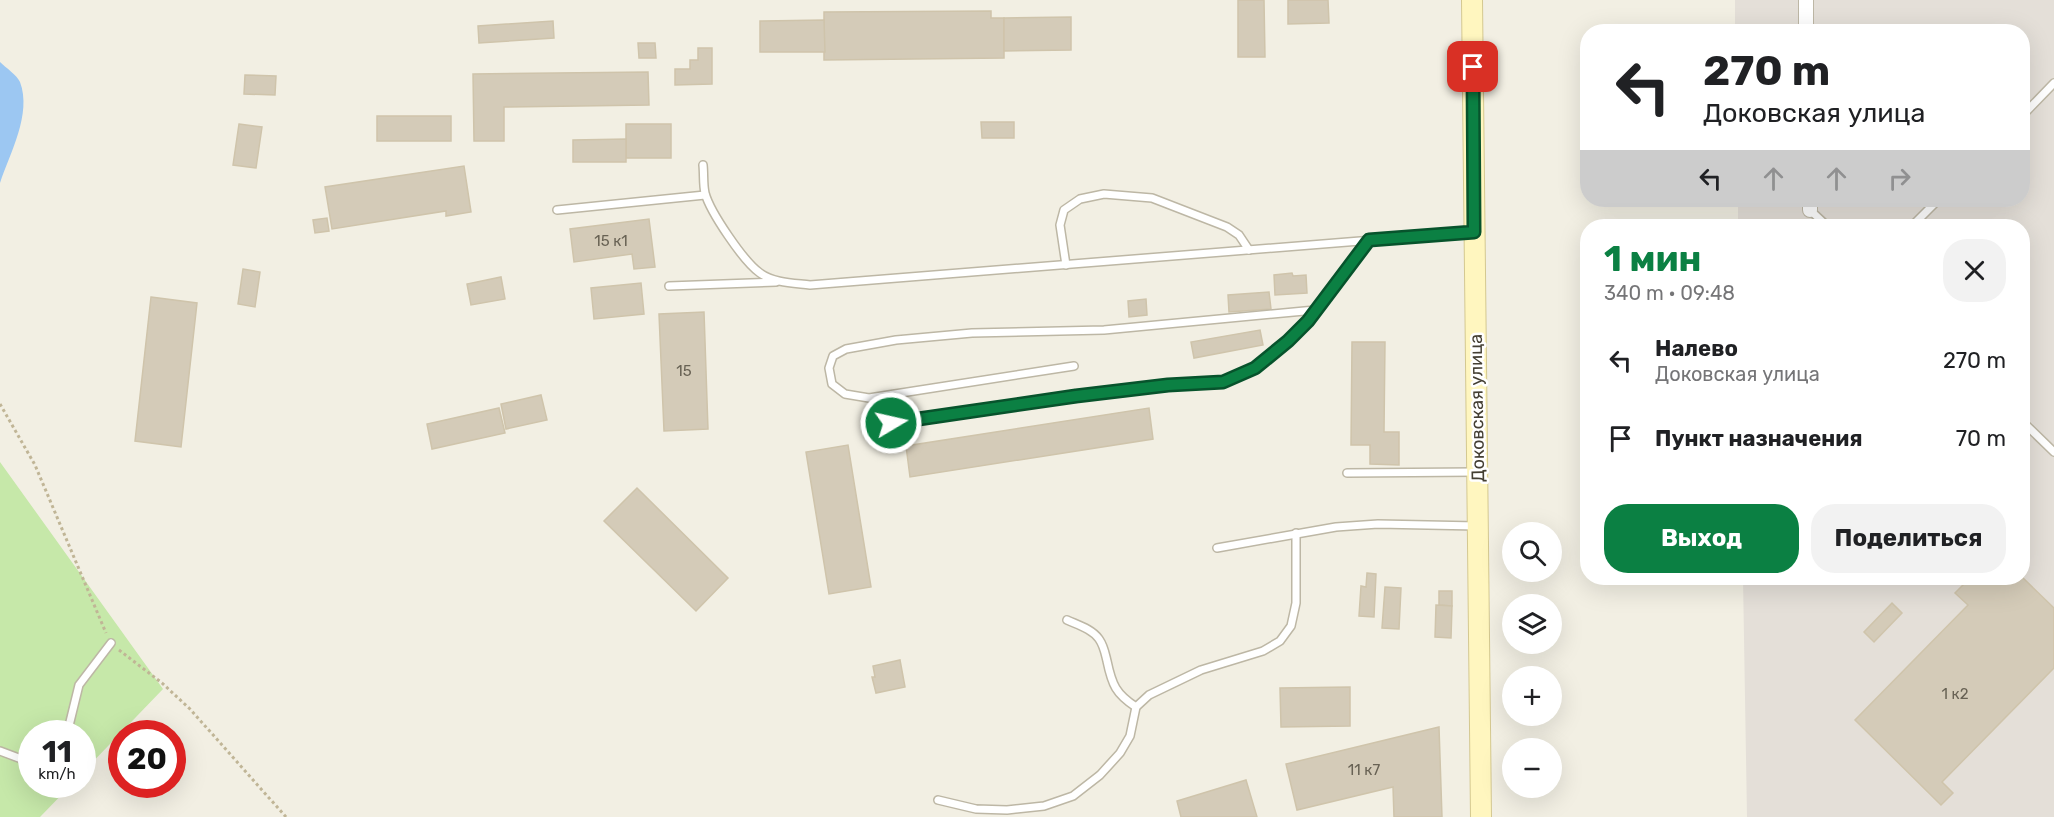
<!DOCTYPE html>
<html lang="ru">
<head>
<meta charset="utf-8">
<style>
	:root { --surface:#fff; --page:#f2f2f2; --text:#202124; --muted:#757577; --accent:#0b8043 }
	body { margin:0; font-family:Rubik,sans-serif; background:var(--page); color:var(--text); height:100vh; display:flex; flex-direction:column; font-size:22px; white-space:nowrap }
	* { box-sizing:border-box; margin:0 }
	p { font-size:20px; color:var(--muted) }
	.icon { flex:none; width:33px; height:33px; fill:none; stroke:currentColor; stroke-width:2; stroke-linecap:round; stroke-linejoin:round }
	.map { position:relative; flex:1; overflow:hidden }
	.panel { position:absolute; left:1580px; top:219px; width:450px; height:366px; display:flex; flex-direction:column; background:var(--surface); border-radius:24px; box-shadow:0 6px 24px #0002 }
	.panel>* { flex:none }
	.guide { position:absolute; left:1580px; top:24px; width:450px; height:183px; border-radius:24px; box-shadow:0 6px 24px #0002; background:#fff; color:var(--text); overflow:hidden }
	.fabs { position:absolute; left:1502px; top:522px; display:grid; gap:12px }
	.fabs a { display:grid; place-items:center; width:60px; height:60px; border-radius:50%; background:var(--surface); box-shadow:0 6px 24px #0002; font-size:30px }
	.speed { position:absolute; left:18px; top:720px; display:flex; gap:12px; font-size:30px; font-weight:700; text-align:center }
	.speed>* { display:grid; place-content:center; width:78px; height:78px; border-radius:50%; background:var(--surface); box-shadow:0 6px 24px #0002; line-height:1 }
	.speed small { font-size:15px; font-weight:400 }
	.speed .limit { border:9px solid #d22; background:#fff; color:#111 }
	.pin { position:absolute; display:grid; place-items:center; width:51px; height:51px; color:#fff; margin:-26px; border-radius:12px; box-shadow:0 3px 9px #0006 }
	.me { position:absolute; width:66px; margin:-33px; rotate:81deg; stroke-linejoin:round; filter:drop-shadow(0 0 4px #0008) }
	.turn { display:flex; align-items:center; gap:21px; height:126px; padding:0 24px; font-size:27px }
	.turn .icon { width:78px; height:78px; stroke-width:2.5 }
	.turn b { display:block; font-size:42px; line-height:51px }
	.lanes { display:flex; align-items:center; height:57px; padding:0 24px; background:#0003; justify-content:center; gap:30px; direction:ltr }
	.lanes .off { opacity:.35 }
	.round { display:grid; place-items:center; flex:none; width:63px; height:63px; border-radius:24px; background:var(--page) }
	.summary { display:flex; align-items:center; justify-content:space-between; height:102px; padding:0 24px }
	h1 { font-size:36px; font-weight:700; line-height:45px; color:var(--accent) }
	.primary-button { display:flex; gap:12px; margin-top:auto; padding:12px 24px }
	.primary-button a { flex:1; height:69px; border-radius:24px; background:var(--accent); color:#fff; font-size:24px; font-weight:700; line-height:69px; text-align:center }
	.primary-button a+a { background:var(--page); color:var(--text) }
	ul { padding:0; list-style:none }
	li { display:flex; align-items:center; gap:18px; height:78px; padding:0 24px }
	li div { flex:1 }
	li b { display:block; font-size:22px }
	li em { font-style:normal }
	.map>svg:first-child { display:block }
	.industrial { fill:#e4dfd8 }
	.green { fill:#c6e8a9 }
	.water { fill:#9cc7f2 }
	.building { fill:#d4cbb8; stroke:#cfc4ab; stroke-width:1.5 }
	.lines { fill:none; stroke-linecap:round; stroke-linejoin:round }
	.lane-casing { stroke:#bdb7a5; stroke-width:10 }
	.street-casing { stroke:#bdb7a5; stroke-width:16 }
	.secondary-casing { stroke:#d4c890; stroke-width:22 }
	.path { stroke:#c0b596; stroke-width:3; stroke-dasharray:3 3; stroke-linecap:butt }
	.lane { stroke:#fff; stroke-width:7 }
	.street { stroke:#fff; stroke-width:14 }
	.secondary { stroke:#fff6bf; stroke-width:20 }
	.route-casing { stroke:#07532c; stroke-width:15 }
	.route { stroke:#0b8043; stroke-width:10 }
	.labels { text-anchor:middle; dominant-baseline:central; stroke-width:5; stroke-linejoin:round; paint-order:stroke }
	.number-label { font-size:15px; fill:#686254 }
	.street-label { font-size:18px; fill:#443f33; stroke:#fff }
</style>
</head>
<body>
<div class="map">
<svg width="2054" height="817" viewBox="0 0 2054 817">
	<rect width="100%" height="100%" fill="#f2efe3"/>
	<!-- industrial -->
	<polygon class="industrial" points="1735,0 2054,0 2054,817 1747,817 1743,578 2022,578 2022,226 1738,226 1738,200 2022,200 2022,32 1735,31"/>
	<!-- green -->
	<polygon class="green" points="0,462 163,689 83,772 82,734 32,734 32,784 71,785 40,817 0,817"/>
	<!-- water -->
	<path class="water" d="M 0,62 C 6,68 17,75 20,82 C 32,114 10,153 0,183 Z"/>
	<!-- building -->
	<g class="building">
		<polygon points="1238,0 1264,0 1265,57 1238,57"/>
		<polygon points="1288,0 1328,0 1329,23 1288,24"/>
		<polygon points="991,11 991,18 1004,18 1004,58 824,60 824,12"/>
		<polygon points="1071,17 1071,50 1004,51 1004,18"/>
		<polygon points="824,20 825,52 760,52 760,21"/>
		<polygon points="553,21 554,38 479,43 478,26"/>
		<polygon points="638,43 655,43 656,58 639,58"/>
		<polygon points="698,48 712,48 712,84 675,85 675,69 690,69 690,60 698,60"/>
		<polygon points="648,72 649,105 504,107 504,141 474,141 473,74"/>
		<polygon points="245,75 276,76 275,95 244,94"/>
		<rect x="377" y="116" width="74" height="25"/>
		<polygon points="981,122 1014,122 1014,138 982,138"/>
		<polygon points="239,124 262,127 256,168 233,165"/>
		<rect x="626" y="124" width="45" height="34"/>
		<polygon points="626,139 626,162 573,162 573,140"/>
		<polygon points="464,166 471,212 446,216 446,211 332,229 325,187"/>
		<polygon points="327,218 329,231 315,233 313,220"/>
		<polygon points="649,219 655,267 634,269 632,254 574,262 570,229"/>
		<polygon points="243,269 260,272 255,307 238,304"/>
		<polygon points="1292,273 1293,276 1306,275 1307,293 1275,295 1274,275"/>
		<polygon points="501,277 505,299 471,305 467,284"/>
		<polygon points="641,283 644,314 594,319 591,288"/>
		<polygon points="1269,292 1271,309 1229,312 1228,295"/>
		<polygon points="151,297 197,303 181,447 135,441"/>
		<polygon points="1146,299 1147,315 1129,317 1128,301"/>
		<polygon points="704,312 708,429 664,431 659,314"/>
		<polygon points="1260,330 1263,345 1194,358 1191,342"/>
		<polygon points="1352,342 1385,342 1384,432 1399,432 1399,465 1370,464 1370,445 1351,445"/>
		<polygon points="541,395 547,420 506,429 501,404"/>
		<polygon points="499,408 505,433 432,449 427,424"/>
		<polygon points="1149,408 1153,439 910,477 906,446"/>
		<polygon points="848,445 871,587 829,594 806,452"/>
		<polygon points="637,488 728,578 696,611 604,521"/>
		<polygon points="1367,573 1376,574 1374,617 1359,616 1361,586 1366,587"/>
		<polygon points="2022,577 2054,608 2054,668 1942,782 1953,793 1941,805 1855,720 1968,605 1955,593 1970,578"/>
		<polygon points="1385,587 1401,588 1399,629 1382,628"/>
		<polygon points="1439,591 1452,591 1452,606 1439,605"/>
		<polygon points="1892,603 1902,613 1874,642 1864,632"/>
		<polygon points="1436,605 1452,606 1451,638 1435,637"/>
		<polygon points="900,660 905,687 876,693 872,677 875,677 873,666"/>
		<polygon points="1350,687 1350,726 1281,727 1280,688"/>
		<polygon points="1439,727 1442,817 1394,817 1393,787 1297,810 1286,764"/>
		<polygon points="1246,780 1257,817 1181,817 1177,801"/>
	</g>
	<g class="lines">
		<!-- lane casing -->
		<g class="lane-casing">
			<g id="lane">
				<polyline points="2022,116 2054,83"/>
				<path d="M 703,165 C 704,174 703,185 705,193 C 710,212 744,262 760,273 C 774,283 794,283 810,285 L 1472,232"/>
				<polyline points="557,210 705,195"/>
				<polyline points="1810,210 1827,226"/>
				<polyline points="1912,226 1938,200"/>
				<polyline points="1066,265 1060,225 1064,210 1080,199 1104,194 1152,198 1227,227 1239,235 1249,250"/>
				<polyline points="669,286 776,282"/>
				<polyline points="1074,366 869,398 845,394 832,384 829,368 833,356 846,349 896,340 972,333 1104,330 1315,310"/>
				<polyline points="2022,421 2054,452"/>
				<polyline points="891,423 1029,402 1168,385 1223,382 1255,368 1288,341 1308,321 1369,241"/>
				<polyline points="1347,473 1476,472"/>
				<polyline points="1217,548 1336,527 1378,524 1477,526"/>
				<path d="M 1067,620 C 1078,625 1092,629 1099,639 C 1104,646 1105,653 1107,661 C 1112,685 1116,694 1136,707"/>
				<polyline points="67,734 79,685 111,643"/>
				<polyline points="0,751 32,763"/>
				<polyline points="938,800 976,809 1007,810 1044,806 1073,796 1100,775 1120,753 1130,736 1136,707 1149,695 1201,670 1263,651 1280,641 1291,626 1296,603 1296,533"/>
			</g>
		</g>
		<!-- street casing -->
		<g class="street-casing">
			<g id="street">
				<polyline points="1806,0 1806,32"/>
				<polyline points="1810,200 1810,210"/>
			</g>
		</g>
		<!-- secondary casing -->
		<g class="secondary-casing">
			<polyline id="secondary" points="1472,0 1481,817"/>
		</g>
		<!-- path -->
		<g class="path">
			<polyline points="0,404 35,465 106,633"/>
			<polyline points="119,650 162,683 190,709 286,817"/>
		</g>
		<!-- lane -->
		<use href="#lane" class="lane"/>
		<!-- street -->
		<use href="#street" class="street"/>
		<!-- secondary -->
		<use href="#secondary" class="secondary"/>
	</g>
	<g class="lines">
		<!-- route casing -->
		<g class="route-casing">
			<polyline id="route" points="891,423 1076,396 1168,385 1223,382 1255,368 1288,341 1308,321 1369,240 1474,232 1473,67"/>
		</g>
		<!-- route -->
		<use href="#route" class="route"/>
	</g>
	<g class="labels">
		<!-- number labels -->
		<g class="number-label">
			<text x="611" y="241">15 к1</text>
			<text x="684" y="371">15</text>
			<text x="1955" y="694">1 к2</text>
			<text x="1364" y="770">11 к7</text>
		</g>
		<!-- street labels -->
		<g class="street-label">
			<text transform="translate(1477 408) rotate(-91)">Доковская улица</text>
		</g>
	</g>
</svg>
<div class="fabs">
<a><svg class="icon" aria-label="search" viewBox="0 0 24 24"><circle cx="10" cy="10" r="6"/><path d="M15 15l6 6"/></svg></a>
<a><svg class="icon" aria-label="layers" viewBox="0 0 24 24"><path d="M12 4l9 5-9 5-9-5zM3 14l9 5 9-5"/></svg></a>
<a>+</a>
<a>−</a>
</div>
<div class="speed"><div>11<small>km/h</small></div><div class="limit">20</div></div>
<div class="pin" style="left:1473px;top:67px;background:#d93025"><svg class="icon" aria-label="arrive" viewBox="0 0 24 24"><path d="M6 21V4h12l-3 4 3 4H6"/></svg></div>
<svg class="me" style="left:891px;top:423px" viewBox="-20 -20 40 40"><circle r="17" fill="#0b8043" stroke="#fff" stroke-width="3"/><path d="M0-11L8 9 0 5-8 9z" fill="#fff"/></svg>
<div class="guide">
<div class="turn"><svg class="icon" aria-label="left" viewBox="0 0 24 24"><path d="M17 20v-9H6M10 6l-5 5 5 5"/></svg><div><b>270 m</b>Доковская улица</div></div>
<div class="lanes"><svg class="icon" aria-label="left" viewBox="0 0 24 24"><path d="M17 20v-9H6M10 6l-5 5 5 5"/></svg><svg class="icon off" aria-label="ahead" viewBox="0 0 24 24"><path d="M12 20V5M6 11l6-6 6 6"/></svg><svg class="icon off" aria-label="ahead" viewBox="0 0 24 24"><path d="M12 20V5M6 11l6-6 6 6"/></svg><svg class="icon off" aria-label="right" viewBox="0 0 24 24"><path d="M7 20v-9h11M14 6l5 5-5 5"/></svg></div>
</div>
<section class="panel">
<div class="summary"><div><h1>1 мин</h1><p>340 m · 09:48</p></div><a class="round"><svg class="icon" aria-label="close" viewBox="0 0 24 24"><path d="M6 6l12 12M18 6L6 18"/></svg></a></div>
<ul>
<li><svg class="icon" aria-label="left" viewBox="0 0 24 24"><path d="M17 20v-9H6M10 6l-5 5 5 5"/></svg><div><b>Налево</b><p>Доковская улица</p></div><em>270 m</em></li>
<li><svg class="icon" aria-label="arrive" viewBox="0 0 24 24"><path d="M6 21V4h12l-3 4 3 4H6"/></svg><div><b>Пункт назначения</b></div><em>70 m</em></li>
</ul>
<div class="primary-button"><a>Выход</a><a>Поделиться</a></div>
</section>
</div>
</body>
</html>
